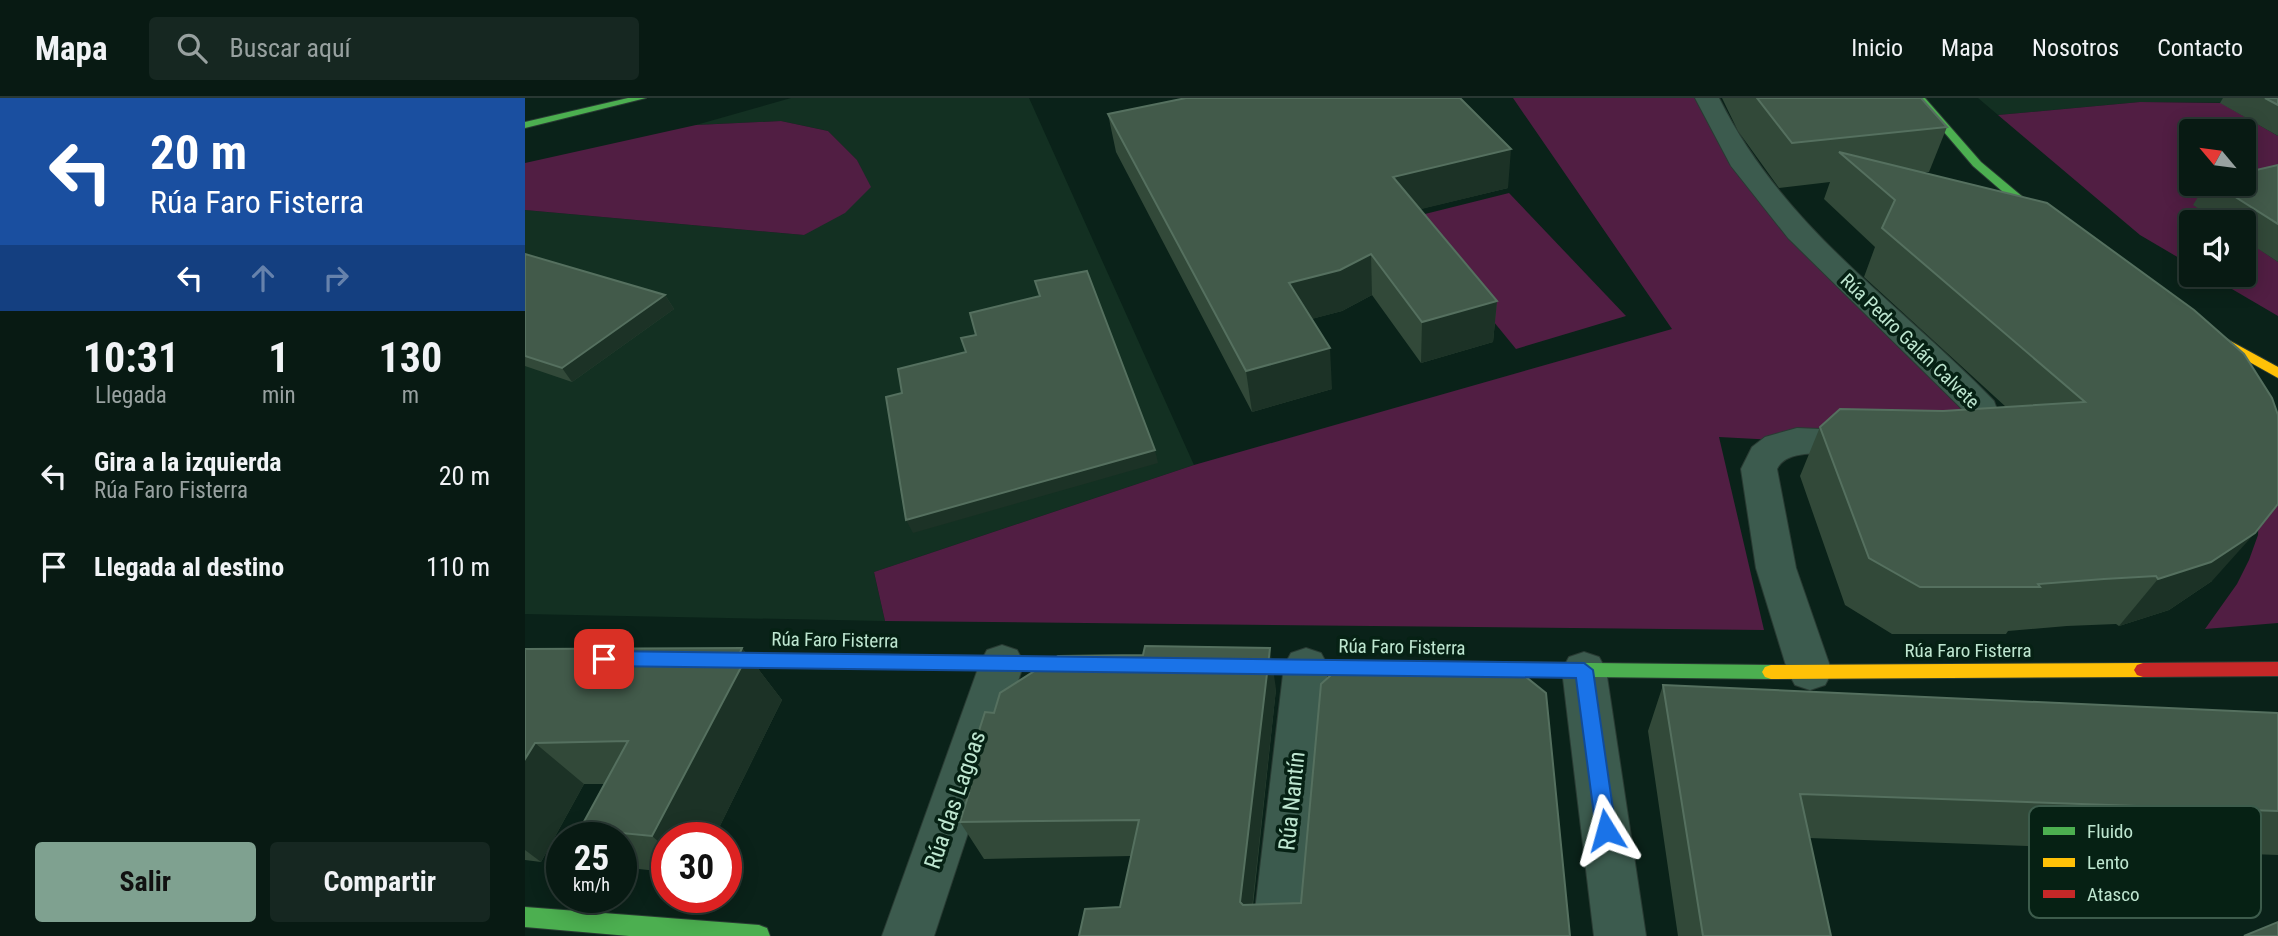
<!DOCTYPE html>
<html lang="es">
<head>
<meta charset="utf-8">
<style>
	:root { --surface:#081a13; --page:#162721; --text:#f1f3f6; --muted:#98a1a0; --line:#293833; --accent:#7fa190 }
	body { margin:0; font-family:"Roboto Condensed",sans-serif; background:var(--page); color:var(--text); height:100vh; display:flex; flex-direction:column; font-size:26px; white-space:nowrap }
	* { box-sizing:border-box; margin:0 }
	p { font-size:23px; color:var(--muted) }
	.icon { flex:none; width:38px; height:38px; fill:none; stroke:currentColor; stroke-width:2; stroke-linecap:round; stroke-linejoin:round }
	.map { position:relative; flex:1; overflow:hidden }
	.side { display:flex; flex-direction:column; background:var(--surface); width:525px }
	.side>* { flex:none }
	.guide { background:#1a4fa0; color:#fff; overflow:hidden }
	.needle { width:46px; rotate:299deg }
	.controls { position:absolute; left:1654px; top:21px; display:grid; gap:14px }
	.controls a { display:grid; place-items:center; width:77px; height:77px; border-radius:7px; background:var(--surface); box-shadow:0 4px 18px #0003,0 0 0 2px var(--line); font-size:35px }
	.speed { position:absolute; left:21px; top:724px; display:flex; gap:14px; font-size:35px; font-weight:700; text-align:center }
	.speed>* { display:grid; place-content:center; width:91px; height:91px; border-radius:50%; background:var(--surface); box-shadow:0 4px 18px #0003,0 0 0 2px var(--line); line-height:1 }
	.speed small { font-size:18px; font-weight:400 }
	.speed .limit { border:10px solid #d22; background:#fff; color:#111 }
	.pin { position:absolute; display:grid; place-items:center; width:60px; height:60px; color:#fff; margin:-30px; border-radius:14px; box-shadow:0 4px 10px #0006 }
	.me { position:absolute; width:77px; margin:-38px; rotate:352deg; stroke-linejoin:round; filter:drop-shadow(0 0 5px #0008) }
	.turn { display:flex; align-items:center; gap:24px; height:147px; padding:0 35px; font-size:32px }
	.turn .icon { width:91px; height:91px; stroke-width:2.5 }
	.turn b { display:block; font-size:49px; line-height:60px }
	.lanes { display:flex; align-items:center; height:66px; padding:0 35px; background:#0003; justify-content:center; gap:35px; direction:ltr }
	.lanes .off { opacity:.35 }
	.eta { display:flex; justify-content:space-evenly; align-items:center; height:119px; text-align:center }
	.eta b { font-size:42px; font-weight:700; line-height:49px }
	.cta { display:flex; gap:14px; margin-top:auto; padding:14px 35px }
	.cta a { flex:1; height:80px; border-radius:7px; background:var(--accent); color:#111; font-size:28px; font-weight:700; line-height:80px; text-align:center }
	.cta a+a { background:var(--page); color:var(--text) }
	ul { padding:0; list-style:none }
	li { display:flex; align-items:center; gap:21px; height:91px; padding:0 35px }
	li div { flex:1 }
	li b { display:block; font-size:26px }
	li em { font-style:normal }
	header { display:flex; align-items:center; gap:42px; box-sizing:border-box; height:98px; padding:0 35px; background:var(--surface); border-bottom:2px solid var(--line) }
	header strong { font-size:33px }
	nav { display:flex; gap:38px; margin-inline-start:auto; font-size:24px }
	.search { width:490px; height:63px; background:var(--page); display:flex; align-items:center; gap:18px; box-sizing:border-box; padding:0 24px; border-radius:7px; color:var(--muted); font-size:26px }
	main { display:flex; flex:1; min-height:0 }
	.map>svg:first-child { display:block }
	.built { fill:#133022 }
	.green { fill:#511e43; fill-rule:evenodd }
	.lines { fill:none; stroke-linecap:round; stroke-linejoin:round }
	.street-casing { stroke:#293b33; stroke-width:2 }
	.fast-casing { stroke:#293b33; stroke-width:2 }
	.slow-casing { stroke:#293b33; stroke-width:2 }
	.jam-casing { stroke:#293b33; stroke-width:2 }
	.street { fill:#3c5b4e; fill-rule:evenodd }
	.fast { fill:#4caf50; fill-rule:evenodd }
	.slow { fill:#ffc107; fill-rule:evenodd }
	.jam { fill:#c62828; fill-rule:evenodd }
	.wall { fill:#324939 }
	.shaded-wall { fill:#1c3226 }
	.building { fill:#425a4a; stroke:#55705f; stroke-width:2 }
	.route { fill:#1a73e8; stroke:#114b97; stroke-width:2 }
	.labels { text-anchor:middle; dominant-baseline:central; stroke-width:7; stroke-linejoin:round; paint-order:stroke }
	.street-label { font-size:19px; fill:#bee6d0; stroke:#062114 }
	.near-street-label { font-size:23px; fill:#bee6d0; stroke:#062114 }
	.key { fill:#062114; stroke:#3d5c4c; stroke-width:2 }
	.key-label { font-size:19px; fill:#bee6d0 }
</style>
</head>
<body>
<header>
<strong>Mapa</strong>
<div class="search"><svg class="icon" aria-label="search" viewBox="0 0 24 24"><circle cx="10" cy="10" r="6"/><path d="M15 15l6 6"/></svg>Buscar aquí</div>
<nav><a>Inicio</a><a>Mapa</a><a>Nosotros</a><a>Contacto</a></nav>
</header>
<main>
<section class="side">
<div class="guide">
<div class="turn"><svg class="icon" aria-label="left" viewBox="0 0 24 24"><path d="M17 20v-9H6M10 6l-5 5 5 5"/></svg><div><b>20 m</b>Rúa Faro Fisterra</div></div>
<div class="lanes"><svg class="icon" aria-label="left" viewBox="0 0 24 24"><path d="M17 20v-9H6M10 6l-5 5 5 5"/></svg><svg class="icon off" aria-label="ahead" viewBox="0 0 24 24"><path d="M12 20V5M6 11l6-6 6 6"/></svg><svg class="icon off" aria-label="right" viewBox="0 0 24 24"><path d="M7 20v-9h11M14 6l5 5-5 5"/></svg></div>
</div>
<div class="eta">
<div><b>10:31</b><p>Llegada</p></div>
<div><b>1</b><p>min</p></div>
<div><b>130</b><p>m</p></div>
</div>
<ul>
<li><svg class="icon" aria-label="left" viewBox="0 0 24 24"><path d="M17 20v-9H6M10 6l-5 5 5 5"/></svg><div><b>Gira a la izquierda</b><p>Rúa Faro Fisterra</p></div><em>20 m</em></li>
<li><svg class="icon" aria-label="arrive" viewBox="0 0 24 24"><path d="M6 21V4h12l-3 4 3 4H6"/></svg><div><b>Llegada al destino</b></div><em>110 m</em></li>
</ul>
<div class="cta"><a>Salir</a><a>Compartir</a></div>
</section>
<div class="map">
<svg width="1753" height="838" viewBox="0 0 1753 838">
	<rect width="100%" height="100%" fill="#0a2219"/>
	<!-- built -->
	<g class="built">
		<polygon points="266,0 504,0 669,367 349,474 360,523 0,516 0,112 279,137 345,89 332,62 303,33 256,23 171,27"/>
		<polygon points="1453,0 1740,0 1742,5 1615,4 1473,17"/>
	</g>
	<!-- green -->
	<g class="green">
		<polygon points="988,0 1182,0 1206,48 1457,311 1272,343 1194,339 1239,532 360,523 349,474 669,367 1147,231"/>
		<path d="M 1615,4 L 1696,5 L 1753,38 L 1753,88 L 1669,107 L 1694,124 L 1666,124 L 1666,167 L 1615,137 L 1473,17 ZM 1666,33 L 1718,33 L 1718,86 L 1666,86 Z"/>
		<polygon points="256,23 303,33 332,62 346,89 320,115 279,137 0,112 0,65 171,27"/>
		<polygon points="984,95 1101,218 991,251 884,120"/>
		<polygon points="1719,141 1753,164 1753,218 1683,177 1718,177"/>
		<polygon points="1753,331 1753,525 1680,531 1712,486 1724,462 1733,437 1734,413"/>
	</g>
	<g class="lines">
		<!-- street casing -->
		<g class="street-casing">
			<g id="street">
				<path d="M 1170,0 L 1194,0 C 1260,132 1371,201 1469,303 L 1478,328 L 1466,349 L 1433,359 L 1420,355 L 1415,346 L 1420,337 L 1440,331 L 1440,314 L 1263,140 L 1206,68 Z"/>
				<path d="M 1272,330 L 1341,333 L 1354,337 L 1359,346 L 1354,355 C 1327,363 1265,343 1252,371 L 1271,470 L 1307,574 L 1300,587 L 1285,592 L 1270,587 L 1263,574 L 1231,470 L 1216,371 L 1227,349 L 1240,339 Z"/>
				<polygon points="477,547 492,552 499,565 409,838 357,838 455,565 462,552"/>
				<polygon points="781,550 796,555 803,568 779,838 727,838 759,568 766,555"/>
				<polygon points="1059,554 1074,559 1081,572 1121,838 1069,838 1037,572 1044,559"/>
			</g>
		</g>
		<!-- fast casing -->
		<g class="fast-casing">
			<g id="fast">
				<polygon points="103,0 121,0 0,30 0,24"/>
				<polygon points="1390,0 1400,0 1456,64 1529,125 1529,131 1521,131 1448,68"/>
				<polygon points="695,561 1246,567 1252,569 1255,574 1252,579 1246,581 695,575 689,573 686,568 689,563"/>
				<polygon points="0,809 234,827 242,830 245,838 104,838 0,829"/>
			</g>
		</g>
		<!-- slow casing -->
		<g class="slow-casing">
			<g id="slow">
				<polygon points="1676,227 1753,269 1753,280 1671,234 1671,228"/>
				<polygon points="1618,565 1624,567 1627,572 1624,577 1618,579 1246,581 1240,579 1237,574 1240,569 1246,567"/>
			</g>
		</g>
		<!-- jam casing -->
		<g class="jam-casing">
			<g id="jam">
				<polygon points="177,555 571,559 577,561 580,566 577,571 571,573 177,569 171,567 168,562 171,557"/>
				<polygon points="1753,564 1753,578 1618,579 1612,577 1609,572 1612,567 1618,565"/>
			</g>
		</g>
		<!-- street -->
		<use href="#street" class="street"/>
		<!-- fast -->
		<use href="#fast" class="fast"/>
		<!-- slow -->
		<use href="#slow" class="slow"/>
		<!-- jam -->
		<use href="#jam" class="jam"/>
	</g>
	<!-- wall -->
	<g class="wall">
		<polygon points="1197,0 1396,0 1422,29 1404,74 1397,74 1687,483 1644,512 1594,528 1591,526 1542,528 1483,533 1481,536 1367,536 1320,507 1275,378 1295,329 1418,313 1481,309 1339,179 1350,149 1299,101 1305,84 1254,90 1213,33"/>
		<polygon points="1698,0 1753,0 1753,38 1695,5"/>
		<polygon points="583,16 983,90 895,111 972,203 968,244 896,265 847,197 817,213 786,221 807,291 727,314 591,54"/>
		<polygon points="1753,67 1753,164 1718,141 1718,124 1694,124 1668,107 1681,86 1718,86"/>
		<polygon points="0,156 140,197 149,211 47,284 0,268"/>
		<polygon points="217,550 257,602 189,740 142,740 142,774 104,770 96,764 96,740 66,740 55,731 79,686 59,686 16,764 0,762 0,551"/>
		<polygon points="1138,587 1753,615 1753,757 1284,740 1306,838 1153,838 1123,633"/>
		<polygon points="751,591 728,807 1045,838 595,809 606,758 459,761 435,724 441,706 434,695 469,615"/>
	</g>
	<!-- shaded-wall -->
	<g class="shaded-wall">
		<polygon points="986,51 983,90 868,118 868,79"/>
		<polygon points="846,156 847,197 817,213 768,226 764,185"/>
		<polygon points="140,197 149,211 47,284 37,270"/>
		<polygon points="972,203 968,244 896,265 897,224"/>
		<polygon points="805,250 807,291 727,314 721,273"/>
		<polygon points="630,352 633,365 388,435 381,422"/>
		<polygon points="1730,435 1687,483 1644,512 1594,528 1633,481"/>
		<polygon points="217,550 257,602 189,740 142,740 142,751 127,738"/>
		<polygon points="745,550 751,591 724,838 715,804"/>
		<polygon points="10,645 59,686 16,764 0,752 0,661"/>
	</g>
	<!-- building -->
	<g class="building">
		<polygon points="661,0 935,0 986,51 868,79 972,203 897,224 846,156 815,172 764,185 805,250 721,273 583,16"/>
		<polygon points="1232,0 1396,0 1422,29 1267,45"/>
		<polygon points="1740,0 1753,0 1753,7"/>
		<polygon points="1314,54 1522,105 1669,212 1719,256 1747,300 1753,317 1753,406 1730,435 1686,464 1633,481 1631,478 1579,481 1513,486 1515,489 1395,489 1344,460 1295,329 1315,311 1418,313 1560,304 1357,130 1370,102"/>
		<polygon points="1753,67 1753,126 1690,86 1718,86 1718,75"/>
		<polygon points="0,156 140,197 37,270 0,258"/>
		<polygon points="562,173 630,352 381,422 361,299 377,295 373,271 441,254 436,240 451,237 445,215 515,198 510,183"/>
		<polygon points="620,548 745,550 715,804 718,807 776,805 796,586 816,568 996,575 1021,595 1045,838 554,838 560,811 595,809 614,722 435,724 444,695 434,695 460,614 469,615 475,595 533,558 618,557"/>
		<polygon points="217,550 214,557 222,558 127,738 55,731 103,643 10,645 0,661 0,551"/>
		<polygon points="1138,587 1753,615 1753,713 1275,696 1306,838 1178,838"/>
		<polygon points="1753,824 1753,838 1719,838"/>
	</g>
	<!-- route -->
	<polygon class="route" points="79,553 1059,565 1068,572 1091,732 1088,739 1081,742 1074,739 1071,732 1051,580 79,568 71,561"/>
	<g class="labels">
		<!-- street labels -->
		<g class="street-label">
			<text transform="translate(1385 243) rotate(44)">Rúa Pedro Galán Calvete</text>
			<text transform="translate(310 542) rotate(1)">Rúa Faro Fisterra</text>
			<text transform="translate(877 549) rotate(1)">Rúa Faro Fisterra</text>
			<text x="1443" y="552">Rúa Faro Fisterra</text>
		</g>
		<!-- near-street labels -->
		<g class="near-street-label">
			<text transform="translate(430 702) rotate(-71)">Rúa das Lagoas</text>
			<text transform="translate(767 703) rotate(-84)">Rúa Nantín</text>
		</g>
	</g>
	<!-- legend -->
	<rect x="1504" y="708" width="232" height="112" rx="10" class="key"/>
	<rect x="1518" y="729" width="32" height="8" fill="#4caf50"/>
	<rect x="1518" y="760" width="32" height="9" fill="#ffc107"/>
	<rect x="1518" y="792" width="32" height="8" fill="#c62828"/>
	<g class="key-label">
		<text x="1562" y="740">Fluido</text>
		<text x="1562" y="771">Lento</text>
		<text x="1562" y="803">Atasco</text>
	</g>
</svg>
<div class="controls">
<a><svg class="needle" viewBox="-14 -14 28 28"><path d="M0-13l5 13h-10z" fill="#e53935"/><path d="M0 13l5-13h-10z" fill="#98a1a0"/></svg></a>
<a><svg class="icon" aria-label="sound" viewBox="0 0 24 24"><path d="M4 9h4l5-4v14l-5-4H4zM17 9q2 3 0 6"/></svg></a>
</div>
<div class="speed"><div>25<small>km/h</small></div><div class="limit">30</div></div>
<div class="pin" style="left:79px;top:561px;background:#d93025"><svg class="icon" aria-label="arrive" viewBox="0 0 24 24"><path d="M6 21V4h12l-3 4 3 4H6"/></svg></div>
<svg class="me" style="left:1081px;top:732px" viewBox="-20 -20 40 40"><path d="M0-17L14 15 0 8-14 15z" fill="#1a73e8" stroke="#fff" stroke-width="4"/></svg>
</div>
</main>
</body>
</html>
